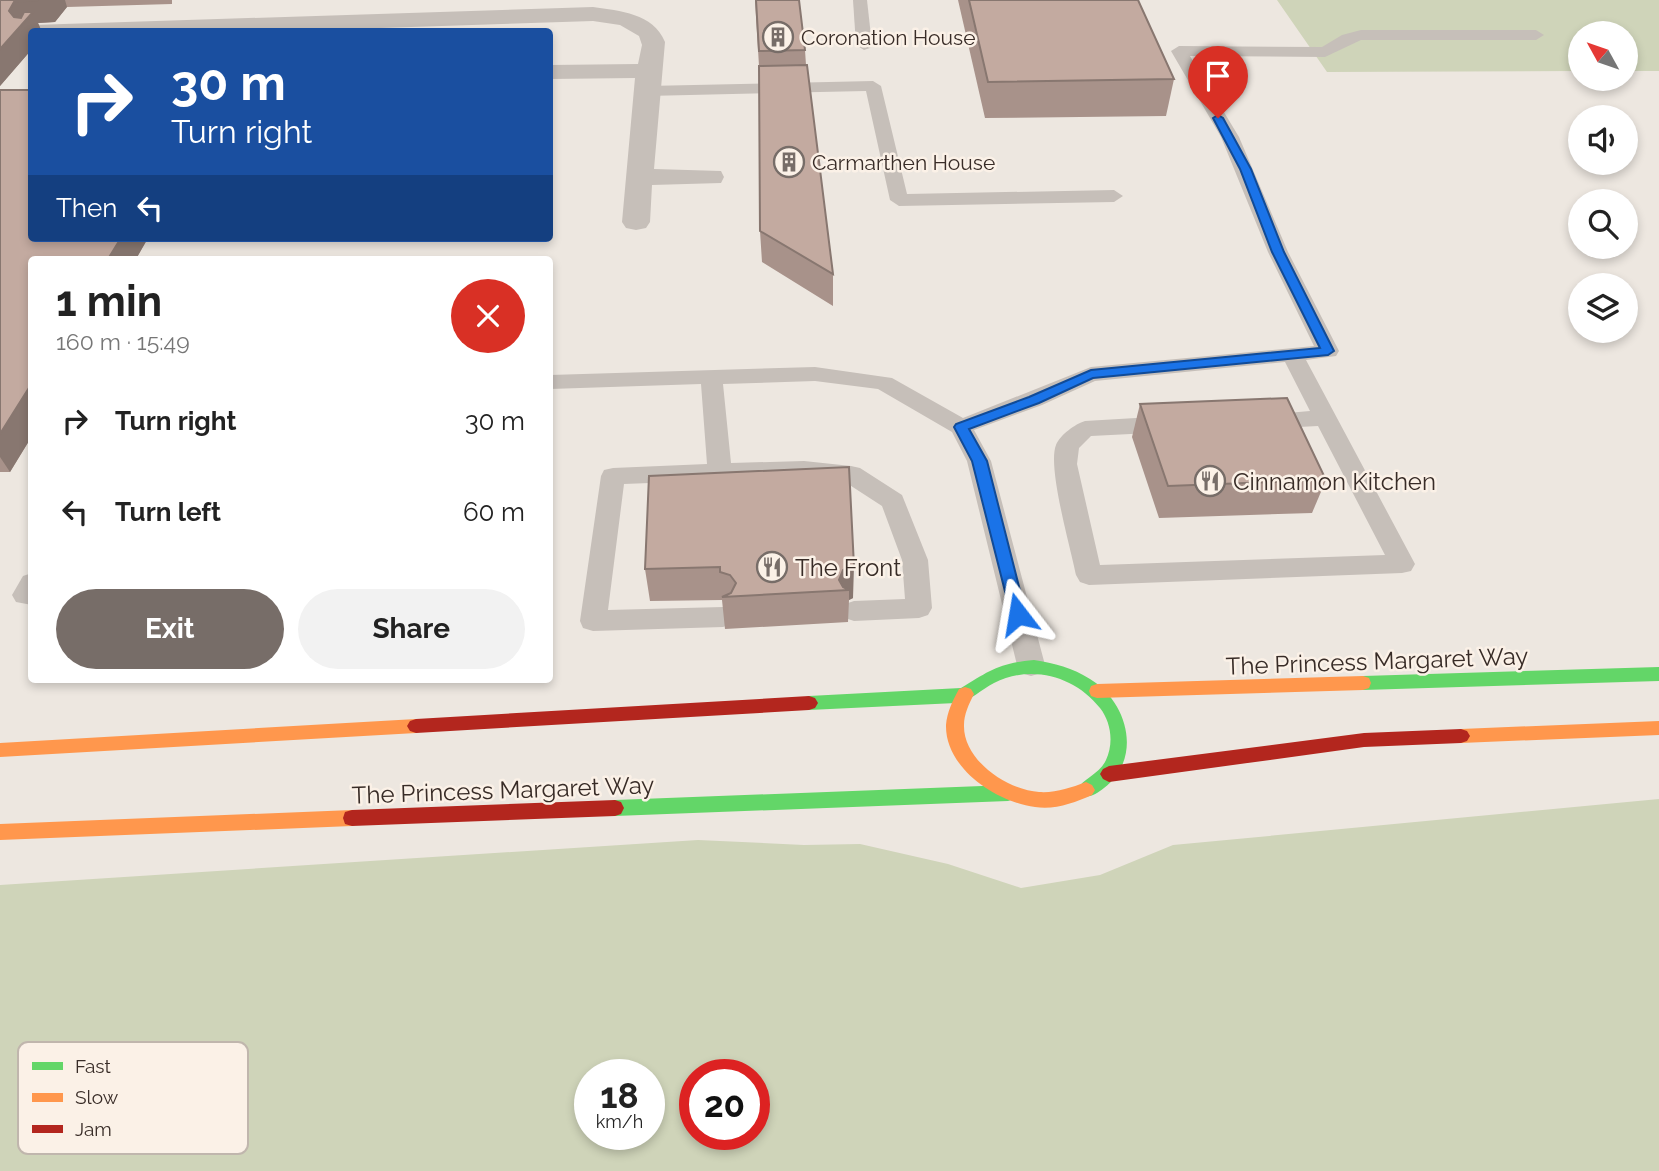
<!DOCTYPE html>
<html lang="en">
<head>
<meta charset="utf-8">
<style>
	:root { --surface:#fff; --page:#f2f2f2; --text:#222; --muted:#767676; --accent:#776d68 }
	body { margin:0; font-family:Raleway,sans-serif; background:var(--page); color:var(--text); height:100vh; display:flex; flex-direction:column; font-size:26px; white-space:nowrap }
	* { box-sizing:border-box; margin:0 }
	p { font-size:23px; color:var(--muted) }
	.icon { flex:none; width:38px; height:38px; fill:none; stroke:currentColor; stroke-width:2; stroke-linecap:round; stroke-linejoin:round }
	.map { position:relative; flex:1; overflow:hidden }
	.panel { position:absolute; left:28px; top:256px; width:525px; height:427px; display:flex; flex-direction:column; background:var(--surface); border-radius:7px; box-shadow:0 4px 10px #0003 }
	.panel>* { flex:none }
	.guide { position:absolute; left:28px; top:28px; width:525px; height:214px; border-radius:7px; box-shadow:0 4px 10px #0003; background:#1a4fa0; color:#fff; overflow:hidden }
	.needle { width:46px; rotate:310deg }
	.buttons { position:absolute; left:1568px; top:21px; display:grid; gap:14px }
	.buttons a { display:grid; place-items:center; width:70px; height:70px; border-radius:50%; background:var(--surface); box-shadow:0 4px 10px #0003; font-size:35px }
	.speed { position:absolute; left:574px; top:1059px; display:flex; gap:14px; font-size:35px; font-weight:700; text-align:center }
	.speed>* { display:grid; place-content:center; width:91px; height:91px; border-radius:50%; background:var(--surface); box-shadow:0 4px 10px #0003; line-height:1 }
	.speed small { font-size:18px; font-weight:400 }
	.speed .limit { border:10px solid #d22; background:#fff; color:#111 }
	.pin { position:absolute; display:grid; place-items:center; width:60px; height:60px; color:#fff; margin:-72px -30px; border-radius:50% 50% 50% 0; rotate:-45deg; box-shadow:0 0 7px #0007 }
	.pin .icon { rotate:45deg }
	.me { position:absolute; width:77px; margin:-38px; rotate:346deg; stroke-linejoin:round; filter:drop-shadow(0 0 5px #0008) }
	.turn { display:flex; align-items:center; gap:24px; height:147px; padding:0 28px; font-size:32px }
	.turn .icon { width:91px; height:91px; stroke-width:2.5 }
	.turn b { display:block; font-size:49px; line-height:60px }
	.then { display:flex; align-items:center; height:66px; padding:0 28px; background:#0003; gap:14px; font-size:26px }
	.round { display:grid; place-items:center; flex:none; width:74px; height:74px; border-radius:37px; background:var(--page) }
	.overview { display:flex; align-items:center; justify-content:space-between; height:119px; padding:0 28px }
	h1 { font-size:42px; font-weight:700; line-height:52px }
	.button { display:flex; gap:14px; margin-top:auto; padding:14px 28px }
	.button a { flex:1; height:80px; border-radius:42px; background:var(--accent); color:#fff; font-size:28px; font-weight:700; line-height:80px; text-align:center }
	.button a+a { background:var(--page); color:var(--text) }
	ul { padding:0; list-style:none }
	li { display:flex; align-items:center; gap:21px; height:91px; padding:0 28px }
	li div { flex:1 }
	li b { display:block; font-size:26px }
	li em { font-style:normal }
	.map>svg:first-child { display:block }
	.green { fill:#cfd4b9; fill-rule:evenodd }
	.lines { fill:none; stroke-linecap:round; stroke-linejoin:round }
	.lane { fill:#c6bfb9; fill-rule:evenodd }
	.street { fill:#c6bfb9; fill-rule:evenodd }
	.fast { fill:#63d668; fill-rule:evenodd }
	.slow { fill:#ff974d; fill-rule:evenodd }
	.jam { fill:#b3261e; fill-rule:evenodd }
	.wall { fill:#a8928a }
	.shaded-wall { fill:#887770 }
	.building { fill:#c3aaa0; stroke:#887770; stroke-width:2 }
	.route { fill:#1a73e8; stroke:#114b97; stroke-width:2 }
	.labels { text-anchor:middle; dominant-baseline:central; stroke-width:5; stroke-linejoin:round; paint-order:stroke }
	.far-poi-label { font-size:21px; fill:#382c27; stroke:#fbf1e7; text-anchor:start }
	.poi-label { font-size:24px; fill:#382c27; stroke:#fbf1e7; text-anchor:start }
	.street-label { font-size:24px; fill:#382c27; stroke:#fbf1e7 }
	.key { fill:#fbf1e7; stroke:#c0b6ad; stroke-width:2 }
	.key-label { font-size:19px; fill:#382c27 }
</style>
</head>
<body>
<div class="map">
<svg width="1659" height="1171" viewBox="0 0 1659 1171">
	<rect width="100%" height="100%" fill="#ede7e0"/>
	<!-- green -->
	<g class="green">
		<polygon points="1277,0 1659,0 1659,71 1626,71 1626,33 1580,33 1580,71 1327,72"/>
		<path d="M 1659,799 L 1659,1171 L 0,1171 L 0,885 L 698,840 L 804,845 L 860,844 L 948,864 L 1021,888 L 1100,875 L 1173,845 ZM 590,1074 L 649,1074 L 649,1134 L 590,1134 ZM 695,1074 L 754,1074 L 754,1134 L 695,1134 Z"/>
	</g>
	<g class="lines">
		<!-- lane -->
		<g class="lane">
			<polygon points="853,0 867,0 872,45 870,48 864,50 856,45"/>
			<path d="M 1361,30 L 1536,30 L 1544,35 L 1536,40 L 1361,40 L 1325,57 L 1190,56 L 1239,137 L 1288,252 L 1339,351 L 1336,356 L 1306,360 L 1415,564 L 1411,571 L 1402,573 L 1089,585 L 1080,582 L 1076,575 C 1071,549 1047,467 1056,445 C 1060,435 1075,424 1085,421 L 1170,416 L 1178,419 L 1182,424 L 1178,429 L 1170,432 L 1091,436 L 1079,448 L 1077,464 L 1100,565 L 1385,555 L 1318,426 L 1261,429 L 1253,426 L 1249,421 L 1253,416 L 1310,411 L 1285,362 L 1095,381 L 1042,405 L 974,430 L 991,461 L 1045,665 L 1041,673 L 1031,676 L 1021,673 L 1017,665 L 967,461 L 952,432 L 878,389 L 815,381 L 723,384 L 731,463 L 804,461 L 851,466 L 860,468 L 902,495 L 928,560 L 932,608 L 928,615 L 919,618 L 854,621 L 845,618 L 841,611 L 845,604 L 854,601 L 905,599 L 902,560 L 882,506 L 845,482 L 804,477 L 624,484 L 608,610 L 723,607 L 732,610 L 736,617 L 732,624 L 723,627 L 593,631 L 583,628 L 580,621 L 601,476 L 604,470 L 613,468 L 707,464 L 701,384 L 550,389 L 550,375 L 815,367 L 892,378 L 963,418 L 1091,367 L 1314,346 L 1268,252 L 1221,137 L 1171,51 L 1179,46 L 1322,47 L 1342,35 Z"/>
			<polygon points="873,81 881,86 907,194 1114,190 1123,196 1114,202 899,206 890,200 866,91 647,96 639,91 647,86"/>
			<polygon points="32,573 32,605 16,602 12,595 23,576"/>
		</g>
		<!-- street -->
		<path class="street" d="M 593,7 C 620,11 653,13 665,42 L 654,169 L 721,171 L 724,177 L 721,183 L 652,185 L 650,222 L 646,228 L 636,230 L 626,228 L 622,222 L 635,78 L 550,79 L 550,65 L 638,64 L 642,45 L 639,36 L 620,25 L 593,21 L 259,32 L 32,32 L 32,38 L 25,37 L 22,32 L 25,27 L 33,25 Z"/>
		<!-- fast -->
		<g class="fast">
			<path d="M 1034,660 C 1054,663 1073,668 1090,679 C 1128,702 1143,758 1104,788 C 1096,794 1089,799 1080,795 L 1077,790 C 1083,778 1100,774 1106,760 C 1114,743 1111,722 1100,708 C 1075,676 1031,664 994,683 C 980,690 973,700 956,703 L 809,710 L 803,708 L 800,703 L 803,698 L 809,696 L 961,688 C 989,671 999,663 1034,660 Z"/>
			<polygon points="1659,667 1659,681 1363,690 1357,688 1355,683 1357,678 1363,676"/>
			<polygon points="1008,785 1014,787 1017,793 1014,799 1008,801 615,816 609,814 606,808 609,802 615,800"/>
		</g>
		<!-- slow -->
		<g class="slow">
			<polygon points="1363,676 1369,678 1371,683 1369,688 1363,690 1097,698 1091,696 1089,691 1091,686 1097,684"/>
			<path d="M 965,687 L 971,689 L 974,694 C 969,704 964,714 964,725 C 963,760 1007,790 1039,792 C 1056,793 1070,788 1086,782 L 1092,785 L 1095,790 L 1092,795 C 1074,803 1055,810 1035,807 C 996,802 945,768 946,725 C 947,712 953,700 959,689 Z"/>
			<polygon points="416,719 422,721 425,726 422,731 416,733 0,757 0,743"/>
			<polygon points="1659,721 1659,735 1461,743 1455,741 1452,736 1455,731 1461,729"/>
			<polygon points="352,810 359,812 361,818 359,824 352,826 0,840 0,824"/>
		</g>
		<!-- jam -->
		<g class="jam">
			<polygon points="809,696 815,698 818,703 815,708 809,710 416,733 410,731 407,726 410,721 416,719"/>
			<polygon points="1461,729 1467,731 1470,736 1467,741 1461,743 1364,747 1109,782 1103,779 1100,774 1103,769 1109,766 1364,733"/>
			<polygon points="615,800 621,802 624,808 621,814 615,816 352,826 345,824 343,818 345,812 352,810"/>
		</g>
	</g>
	<!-- wall -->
	<g class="wall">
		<polygon points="0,0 172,0 172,4 67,7 55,22 38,23 42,32 32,32 32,49 0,86"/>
		<polygon points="755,0 805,50 806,65 833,274 833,306 762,262 760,231 759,66"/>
		<polygon points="958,0 1138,0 1174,79 1166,116 985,118"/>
		<polygon points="0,90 32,238 148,238 136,259 32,259 32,436 10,472 0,472"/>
		<polygon points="1140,404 1326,480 1312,513 1159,518 1132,437"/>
		<polygon points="849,467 853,598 849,600 848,622 725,629 722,600 650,601 645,569"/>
	</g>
	<!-- shaded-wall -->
	<g class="shaded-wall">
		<polygon points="38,0 65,0 67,7 55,22 38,23 42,32 32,32 32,49 0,86 0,49 9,11 14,2"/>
		<polygon points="121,238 148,238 136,259 108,259"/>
		<polygon points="32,383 32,436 10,472 0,457 0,434"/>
		<polygon points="854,566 853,598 849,600 849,590 839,590 839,580 843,570"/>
	</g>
	<!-- building -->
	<g class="building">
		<polygon points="0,0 38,0 14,2 9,11 14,17 21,18 24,12 33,12 0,49"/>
		<polygon points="756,0 799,0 805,50 759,51"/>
		<polygon points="969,0 1138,0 1174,79 988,82"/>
		<polygon points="807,65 833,274 760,231 759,66"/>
		<polygon points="0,90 32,90 32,238 121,238 108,259 32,259 32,383 0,434"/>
		<polygon points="1287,398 1326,480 1168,486 1140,404"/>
		<polygon points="849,467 854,566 843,570 839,580 843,587 849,590 722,597 731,593 736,583 730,575 720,572 720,567 645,569 649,476"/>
	</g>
	<!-- route -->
	<polygon class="route" points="1218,115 1223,118 1251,169 1284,252 1334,351 1328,355 1093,378 1039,403 969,429 987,461 1026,614 1018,620 1012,619 972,461 954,427 956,424 1029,397 1091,370 1320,348 1272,252 1240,169 1213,118"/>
	<!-- icons -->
	<defs>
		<g id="building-ring" transform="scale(1.575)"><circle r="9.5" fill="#fbf1e7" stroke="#776d68" stroke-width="1.5"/><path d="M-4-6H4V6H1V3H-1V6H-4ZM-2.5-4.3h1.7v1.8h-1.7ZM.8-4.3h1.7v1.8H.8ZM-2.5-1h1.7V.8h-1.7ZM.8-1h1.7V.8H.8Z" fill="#776d68"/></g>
		<g id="restaurant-ring" transform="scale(1.575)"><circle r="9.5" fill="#fbf1e7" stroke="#776d68" stroke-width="1.5"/><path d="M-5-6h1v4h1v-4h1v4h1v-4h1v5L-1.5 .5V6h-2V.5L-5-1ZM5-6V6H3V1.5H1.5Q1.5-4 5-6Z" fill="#776d68"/></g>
	</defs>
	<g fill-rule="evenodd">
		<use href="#building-ring" x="778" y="37"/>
		<use href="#building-ring" x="789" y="162"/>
		<use href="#restaurant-ring" x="1210" y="481"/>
		<use href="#restaurant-ring" x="772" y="567"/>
	</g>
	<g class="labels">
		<!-- far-poi labels -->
		<g class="far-poi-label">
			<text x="801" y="37">Coronation House</text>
			<text x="812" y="162">Carmarthen House</text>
		</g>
		<!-- poi labels -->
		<g class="poi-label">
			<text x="1233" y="481">Cinnamon Kitchen</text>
			<text x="795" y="567">The Front</text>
		</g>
		<!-- street labels -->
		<g class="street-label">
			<text transform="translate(1377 661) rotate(-2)">The Princess Margaret Way</text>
			<text transform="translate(503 790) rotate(-2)">The Princess Margaret Way</text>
		</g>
	</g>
	<!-- legend -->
	<rect x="18" y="1042" width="230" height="112" rx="10" class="key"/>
	<rect x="32" y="1062" width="31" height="8" fill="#63d668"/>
	<rect x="32" y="1093" width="31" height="9" fill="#ff974d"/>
	<rect x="32" y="1125" width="31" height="8" fill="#b3261e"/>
	<g class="key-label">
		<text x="75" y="1073">Fast</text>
		<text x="75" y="1104">Slow</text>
		<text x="75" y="1136">Jam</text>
	</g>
</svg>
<div class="buttons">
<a><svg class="needle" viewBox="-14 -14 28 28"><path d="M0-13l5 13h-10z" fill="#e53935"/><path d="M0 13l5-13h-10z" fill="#767676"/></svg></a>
<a><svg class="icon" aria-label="sound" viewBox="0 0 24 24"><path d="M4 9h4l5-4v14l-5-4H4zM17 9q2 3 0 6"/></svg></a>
<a><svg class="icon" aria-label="search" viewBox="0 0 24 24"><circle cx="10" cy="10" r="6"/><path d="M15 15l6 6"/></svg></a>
<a><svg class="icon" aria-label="layers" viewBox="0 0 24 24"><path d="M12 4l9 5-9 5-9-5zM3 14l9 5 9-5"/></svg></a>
</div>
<div class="speed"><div>18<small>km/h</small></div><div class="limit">20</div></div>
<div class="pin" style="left:1218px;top:118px;background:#d93025"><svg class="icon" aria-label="arrive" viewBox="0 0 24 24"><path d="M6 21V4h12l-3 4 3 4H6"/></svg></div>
<svg class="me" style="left:1018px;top:614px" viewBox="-20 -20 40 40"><path d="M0-17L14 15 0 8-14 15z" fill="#1a73e8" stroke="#fff" stroke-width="4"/></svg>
<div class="guide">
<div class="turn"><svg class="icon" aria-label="right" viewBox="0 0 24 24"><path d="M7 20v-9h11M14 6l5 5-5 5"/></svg><div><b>30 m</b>Turn right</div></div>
<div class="then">Then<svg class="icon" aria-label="left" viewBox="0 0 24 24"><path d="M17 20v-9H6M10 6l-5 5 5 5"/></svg></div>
</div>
<section class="panel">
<div class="overview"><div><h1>1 min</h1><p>160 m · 15:49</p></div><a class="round" style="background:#d93025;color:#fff"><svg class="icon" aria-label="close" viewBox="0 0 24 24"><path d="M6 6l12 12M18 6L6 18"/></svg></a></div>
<ul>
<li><svg class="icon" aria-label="right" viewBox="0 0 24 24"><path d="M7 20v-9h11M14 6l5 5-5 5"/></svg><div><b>Turn right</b></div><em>30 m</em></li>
<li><svg class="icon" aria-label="left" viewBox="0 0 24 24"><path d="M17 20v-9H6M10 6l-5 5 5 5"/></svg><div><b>Turn left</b></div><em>60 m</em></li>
</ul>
<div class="button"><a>Exit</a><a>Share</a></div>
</section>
</div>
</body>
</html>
